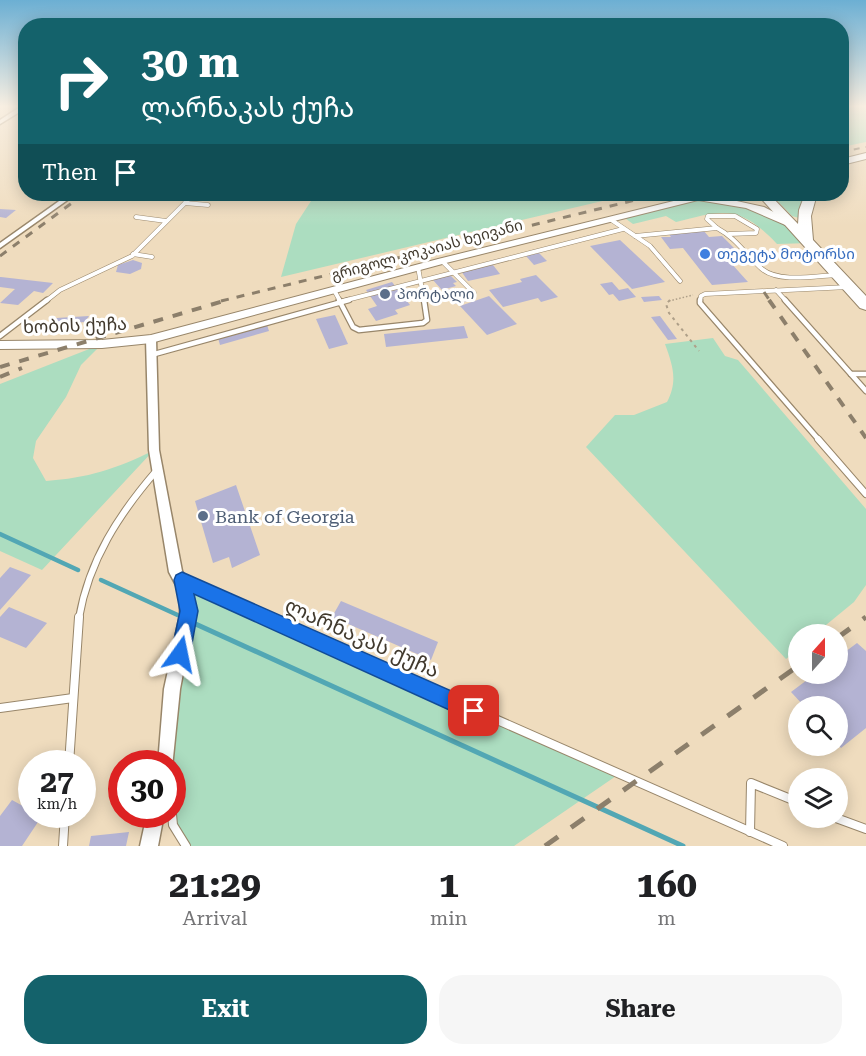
<!DOCTYPE html>
<html lang="en">
<head>
<meta charset="utf-8">
<style>
	:root { --surface:#fff; --page:#f6f6f6; --text:#202124; --muted:#757577; --accent:#14626b }
	body { margin:0; font-family:"Roboto Serif","Noto Sans Georgian",serif; background:var(--page); color:var(--text); height:100vh; display:flex; flex-direction:column; font-size:22px; white-space:nowrap }
	* { box-sizing:border-box; margin:0 }
	p { font-size:20px; color:var(--muted) }
	.icon { flex:none; width:33px; height:33px; fill:none; stroke:currentColor; stroke-width:2; stroke-linecap:round; stroke-linejoin:round }
	.map { position:relative; height:846px; overflow:hidden }
	.drawer { display:flex; flex-direction:column; background:var(--surface); flex:1 }
	.drawer>* { flex:none }
	.banner { position:absolute; left:18px; top:18px; width:831px; height:183px; border-radius:24px; box-shadow:0 3px 15px #0003; background:#14626b; color:#fff; overflow:hidden }
	.needle { width:39px; rotate:21deg }
	.buttons { position:absolute; left:788px; top:624px; display:grid; gap:12px }
	.buttons a { display:grid; place-items:center; width:60px; height:60px; border-radius:50%; background:var(--surface); box-shadow:0 3px 15px #0003; font-size:30px }
	.speed { position:absolute; left:18px; top:750px; display:flex; gap:12px; font-size:30px; font-weight:700; text-align:center }
	.speed>* { display:grid; place-content:center; width:78px; height:78px; border-radius:50%; background:var(--surface); box-shadow:0 3px 15px #0003; line-height:1 }
	.speed small { font-size:15px; font-weight:400 }
	.speed .limit { border:9px solid #d22; background:#fff; color:#111 }
	.pin { position:absolute; display:grid; place-items:center; width:51px; height:51px; color:#fff; margin:-26px; border-radius:12px; box-shadow:0 3px 9px #0006 }
	.me { position:absolute; width:66px; margin:-33px; rotate:12deg; stroke-linejoin:round; filter:drop-shadow(0 0 4px #0008) }
	.turn { display:flex; align-items:center; gap:21px; height:126px; padding:0 24px; font-size:27px }
	.turn .icon { width:78px; height:78px; stroke-width:2.5 }
	.turn b { display:block; font-size:42px; line-height:51px }
	.then { display:flex; align-items:center; height:57px; padding:0 24px; background:#0003; gap:12px; font-size:22px }
	.eta { display:flex; justify-content:space-evenly; align-items:center; height:102px; text-align:center }
	.eta b { font-size:36px; font-weight:700; line-height:42px }
	.action { display:flex; gap:12px; margin-top:auto; padding:12px 24px }
	.action a { flex:1; height:69px; border-radius:24px; background:var(--accent); color:#fff; font-size:24px; font-weight:700; line-height:69px; text-align:center }
	.action a+a { background:var(--page); color:var(--text) }
	.map>svg:first-child { display:block }
	.green { fill:#acddc0 }
	.lines { fill:none; stroke-linecap:round; stroke-linejoin:round }
	.stream-far1 { stroke:#52a7b4; stroke-width:4.5 }
	.stream { stroke:#52a7b4; stroke-width:5 }
	.building { fill:#b4b3d3 }
	.lane-far3-casing { stroke:#98866a; stroke-width:5 }
	.lane-far2-casing { stroke:#98866a; stroke-width:7 }
	.lane-far1-casing { stroke:#98866a; stroke-width:8 }
	.lane-casing { stroke:#98866a; stroke-width:10 }
	.street-casing { stroke:#98866a; stroke-width:3 }
	.secondary-casing { stroke:#98866a; stroke-width:2 }
	.highway-casing { stroke:#98866a; stroke-width:2 }
	.path-far1 { stroke:#ae9f88; stroke-width:1.5; stroke-dasharray:1.5 2; stroke-linecap:butt }
	.path { stroke:#ae9f88; stroke-width:2; stroke-dasharray:3 4; stroke-linecap:butt }
	.lane-far3 { stroke:#fff; stroke-width:4 }
	.lane-far2 { stroke:#fff; stroke-width:4.5 }
	.lane-far1 { stroke:#fff; stroke-width:6 }
	.lane { stroke:#fff; stroke-width:8 }
	.street { fill:#fff; fill-rule:evenodd }
	.secondary { fill:#fff; fill-rule:evenodd }
	.highway { fill:#fff; fill-rule:evenodd }
	.rail-far3 { stroke:#8c7f6b; stroke-width:2; stroke-dasharray:6 6; stroke-linecap:butt }
	.rail-far2 { stroke:#8c7f6b; stroke-width:3; stroke-dasharray:8 8; stroke-linecap:butt }
	.rail-far1 { stroke:#8c7f6b; stroke-width:4; stroke-dasharray:10 10; stroke-linecap:butt }
	.rail { stroke:#8c7f6b; stroke-width:5; stroke-dasharray:16 16; stroke-linecap:butt }
	.route { fill:#1a73e8; stroke:#114b97; stroke-width:1.5 }
	.shop-dot { fill:#3f7fe0; stroke:#fff; stroke-width:2 }
	.service-dot { fill:#5c6f8a; stroke:#fff; stroke-width:2 }
	.labels { text-anchor:middle; dominant-baseline:central; stroke-width:6; stroke-linejoin:round; paint-order:stroke }
	.far-street-label { font-size:15px; fill:#423a2e; stroke:#fff }
	.far-shop-label { font-size:15px; fill:#366cbe; stroke:#fff; text-anchor:start }
	.far-service-label { font-size:15px; fill:#4e5e75; stroke:#fff; text-anchor:start }
	.street-label { font-size:18px; fill:#423a2e; stroke:#fff }
	.service-label { font-size:18px; fill:#4e5e75; stroke:#fff; text-anchor:start }
	.near-street-label { font-size:21px; fill:#423a2e; stroke:#fff }
</style>
</head>
<body>
<div class="map">
<svg width="866" height="846" viewBox="0 0 866 846">
	<rect width="100%" height="100%" fill="#efdcbe"/>
	<!-- green -->
	<g class="green">
		<polygon points="842,107 866,107 866,142 842,147"/>
		<polygon points="295,194 632,194 281,277 296,224 313,198 295,197"/>
		<polygon points="771,194 805,194 799,218 792,216"/>
		<path d="M 692,198 L 771,213 L 811,243 L 777,244 C 740,205 725,209 676,222 L 666,216 L 633,224 L 622,216 Z"/>
		<path d="M 713,338 L 725,356 L 738,360 L 866,509 L 866,585 L 854,602 L 815,634 L 798,634 L 798,649 L 786,659 L 586,447 L 615,415 L 634,415 L 667,402 C 678,381 673,366 665,344 Z"/>
		<path d="M 102,344 L 81,365 L 66,397 L 36,441 L 33,458 L 46,481 C 87,478 117,469 154,450 L 42,570 L 0,551 L 0,384 Z"/>
		<polygon points="182,580 619,774 514,846 186,846 172,814 172,764 166,764 184,638"/>
	</g>
	<g class="lines">
		<!-- stream-far1 -->
		<g class="stream-far1">
			<polyline points="0,534 78,570"/>
			<polyline points="101,580 182,617"/>
		</g>
		<!-- stream -->
		<polyline class="stream" points="189,621 683,846"/>
	</g>
	<!-- building -->
	<g class="building">
		<polygon points="0,209 16,210 6,218 0,217"/>
		<polygon points="703,230 709,237 722,236 735,249 730,250 733,253 722,253 748,282 712,285 683,248 670,249 661,237 671,237 668,233"/>
		<polygon points="620,240 665,282 632,289 590,246"/>
		<polygon points="539,253 547,261 534,265 526,256"/>
		<polygon points="133,260 142,263 141,269 130,274 116,272 118,265"/>
		<polygon points="493,265 500,274 468,281 461,271"/>
		<polygon points="449,274 457,282 453,283 456,286 442,290 432,279"/>
		<polygon points="536,275 558,297 541,302 538,298 503,307 489,290 522,282 520,279"/>
		<polygon points="0,277 1,277 53,283 43,293 34,291 18,305 0,303 15,289 0,287"/>
		<polygon points="392,282 410,305 395,310 398,314 376,321 368,309 377,306 366,290"/>
		<polygon points="612,282 619,290 628,288 636,297 619,301 613,294 609,295 600,284"/>
		<polygon points="455,288 467,301 455,304 443,291"/>
		<polygon points="489,296 517,324 487,335 460,306"/>
		<polygon points="659,296 662,300 644,302 641,297"/>
		<polygon points="335,315 348,344 329,349 316,319"/>
		<polygon points="89,316 85,322 52,324 56,318"/>
		<polygon points="660,316 677,339 668,340 651,317"/>
		<polygon points="267,325 269,331 220,345 218,338"/>
		<polygon points="464,326 468,338 386,347 384,334"/>
		<polygon points="236,485 260,555 232,568 229,557 213,563 195,501"/>
		<polygon points="10,567 31,575 0,610 0,578"/>
		<polygon points="341,601 438,642 431,660 332,617"/>
		<polygon points="9,607 47,623 26,648 0,637 0,617"/>
		<polygon points="857,643 866,651 866,728 841,748 837,744 837,706 804,706 791,692 815,674 837,674 837,658"/>
		<polygon points="12,800 32,811 32,814 42,816 22,846 0,846 0,816"/>
		<polygon points="129,832 126,846 89,846 91,836"/>
	</g>
	<g class="lines">
		<!-- lane-far3 casing -->
		<g class="lane-far3-casing">
			<g id="lane-far3">
				<polyline points="185,203 208,205"/>
				<polyline points="136,217 166,221"/>
				<polyline points="610,219 650,246 680,281"/>
				<polyline points="717,228 707,219 708,216 735,216 757,229 756,233 729,234"/>
				<path d="M 635,236 L 717,228 C 736,238 746,255 762,269 C 779,283 815,276 836,275"/>
				<polyline points="133,254 152,257"/>
				<polyline points="442,261 474,293"/>
				<polyline points="418,267 424,301"/>
				<polyline points="334,290 340,301"/>
				<polyline points="776,290 786,301"/>
				<polyline points="46,301 60,290 132,256 194,194"/>
				<polyline points="343,301 623,229"/>
				<polyline points="700,301 701,296 705,294 848,287"/>
			</g>
		</g>
		<!-- lane-far2 casing -->
		<g class="lane-far2-casing">
			<g id="lane-far2">
				<polyline points="339,300 353,327 359,330 423,323 427,320 424,300"/>
				<polyline points="700,300 700,303 819,440"/>
				<polyline points="785,300 866,391"/>
				<polyline points="0,336 47,300"/>
				<polyline points="151,355 349,300"/>
				<polyline points="851,374 866,374"/>
			</g>
		</g>
		<!-- lane-far1 casing -->
		<g class="lane-far1-casing">
			<g id="lane-far1">
				<polyline points="818,439 866,494"/>
				<polyline points="183,581 267,618"/>
				<path d="M 79,618 C 89,560 119,514 157,470"/>
			</g>
		</g>
		<!-- lane casing -->
		<g class="lane-casing">
			<g id="lane">
				<polyline points="264,617 783,846"/>
				<polyline points="0,708 73,698"/>
				<polyline points="69,764 79,617"/>
				<polyline points="172,814 173,825 186,846"/>
				<polyline points="836,818 866,829"/>
				<polyline points="750,832 751,783 798,802"/>
				<polyline points="63,846 65,814"/>
			</g>
		</g>
		<!-- street casing -->
		<g class="street-casing">
			<g id="street">
				<polygon points="20,107 26,108 0,124 0,120"/>
				<polygon points="69,194 76,194 0,248 0,243"/>
				<polygon points="151,336 156,339 159,450 182,571 190,586 194,600 194,615 180,689 172,768 172,764 158,764 164,689 180,615 180,600 177,587 169,572 149,450 146,339"/>
				<polygon points="147,814 164,814 158,846 140,846"/>
			</g>
		</g>
		<!-- secondary casing -->
		<g class="secondary-casing">
			<polygon id="secondary" points="702,194 715,194 714,196 764,207 799,225 790,227 746,208 698,200 446,263 151,343 102,348 0,349 0,341 102,340 151,335 438,259"/>
		</g>
		<!-- highway casing -->
		<g class="highway-casing">
			<g id="highway">
				<polygon points="866,153 866,159 842,165 842,159"/>
				<polygon points="757,194 769,194 798,224 799,210 805,194 817,194 811,216 813,240 866,296 866,310 860,308"/>
			</g>
		</g>
		<!-- path-far1 -->
		<polyline class="path-far1" points="669,301 693,295"/>
		<!-- path -->
		<polyline class="path" points="670,300 666,304 669,313 699,351"/>
		<!-- lane-far3 -->
		<use href="#lane-far3" class="lane-far3"/>
		<!-- lane-far2 -->
		<use href="#lane-far2" class="lane-far2"/>
		<!-- lane-far1 -->
		<use href="#lane-far1" class="lane-far1"/>
		<!-- lane -->
		<use href="#lane" class="lane"/>
		<!-- street -->
		<use href="#street" class="street"/>
		<!-- secondary -->
		<use href="#secondary" class="secondary"/>
		<!-- highway -->
		<use href="#highway" class="highway"/>
		<!-- rail-far3 -->
		<polyline class="rail-far3" points="842,152 866,147"/>
		<!-- rail-far2 -->
		<g class="rail-far2">
			<polyline points="0,256 84,194"/>
			<polyline points="764,292 770,301"/>
			<polyline points="221,301 660,194"/>
		</g>
		<!-- rail-far1 -->
		<g class="rail-far1">
			<polyline points="769,300 866,438"/>
			<polyline points="0,367 227,300"/>
			<polyline points="0,377 22,368"/>
		</g>
		<!-- rail -->
		<g class="rail">
			<polyline points="837,638 866,617"/>
			<polyline points="545,846 798,666"/>
		</g>
	</g>
	<!-- sky -->
	<linearGradient id="sky" x2="0" y2="1"><stop stop-color="#6cafd3"/><stop offset="0.47" stop-color="#f8efe2"/><stop offset="1" stop-color="#f8efe2" stop-opacity="0"/></linearGradient>
	<rect width="866" height="226" fill="url(#sky)"/>
	<!-- route -->
	<polygon class="route" points="182,572 481,704 484,711 481,718 474,721 467,718 194,594 198,611 190,654 187,661 180,663 174,661 171,654 180,611 174,580 176,575"/>
	<!-- markers -->
	<circle class="shop-dot" cx="705" cy="254" r="6"/>
	<g class="service-dot">
		<circle cx="385" cy="294" r="6"/>
		<circle cx="203" cy="516" r="6"/>
	</g>
	<g class="labels">
		<!-- far-street labels -->
		<g class="far-street-label">
			<text transform="translate(427 250) rotate(-15)">გრიგოლ კოკაიას ხეივანი</text>
		</g>
		<!-- far-shop labels -->
		<g class="far-shop-label">
			<text x="717" y="254">თეგეტა მოტორსი</text>
		</g>
		<!-- far-service labels -->
		<g class="far-service-label">
			<text x="397" y="294">პორტალი</text>
		</g>
		<!-- street labels -->
		<g class="street-label">
			<text transform="translate(75 325) rotate(-2)">ხობის ქუჩა</text>
		</g>
		<!-- service labels -->
		<g class="service-label">
			<text x="215" y="516">Bank of Georgia</text>
		</g>
		<!-- near-street labels -->
		<g class="near-street-label">
			<text transform="translate(362 638) rotate(24)">ლარნაკას ქუჩა</text>
		</g>
	</g>
</svg>
<div class="buttons">
<a><svg class="needle" viewBox="-14 -14 28 28"><path d="M0-13l5 13h-10z" fill="#e53935"/><path d="M0 13l5-13h-10z" fill="#757577"/></svg></a>
<a><svg class="icon" aria-label="search" viewBox="0 0 24 24"><circle cx="10" cy="10" r="6"/><path d="M15 15l6 6"/></svg></a>
<a><svg class="icon" aria-label="layers" viewBox="0 0 24 24"><path d="M12 4l9 5-9 5-9-5zM3 14l9 5 9-5"/></svg></a>
</div>
<div class="speed"><div>27<small>km/h</small></div><div class="limit">30</div></div>
<div class="pin" style="left:474px;top:711px;background:#d93025"><svg class="icon" aria-label="arrive" viewBox="0 0 24 24"><path d="M6 21V4h12l-3 4 3 4H6"/></svg></div>
<svg class="me" style="left:180px;top:654px" viewBox="-20 -20 40 40"><path d="M0-17L14 15 0 8-14 15z" fill="#1a73e8" stroke="#fff" stroke-width="4"/></svg>
<div class="banner">
<div class="turn"><svg class="icon" aria-label="right" viewBox="0 0 24 24"><path d="M7 20v-9h11M14 6l5 5-5 5"/></svg><div><b>30 m</b>ლარნაკას ქუჩა</div></div>
<div class="then">Then<svg class="icon" aria-label="arrive" viewBox="0 0 24 24"><path d="M6 21V4h12l-3 4 3 4H6"/></svg></div>
</div>
</div>
<section class="drawer">
<div class="eta">
<div><b>21:29</b><p>Arrival</p></div>
<div><b>1</b><p>min</p></div>
<div><b>160</b><p>m</p></div>
</div>
<div class="action"><a>Exit</a><a>Share</a></div>
</section>
</body>
</html>
